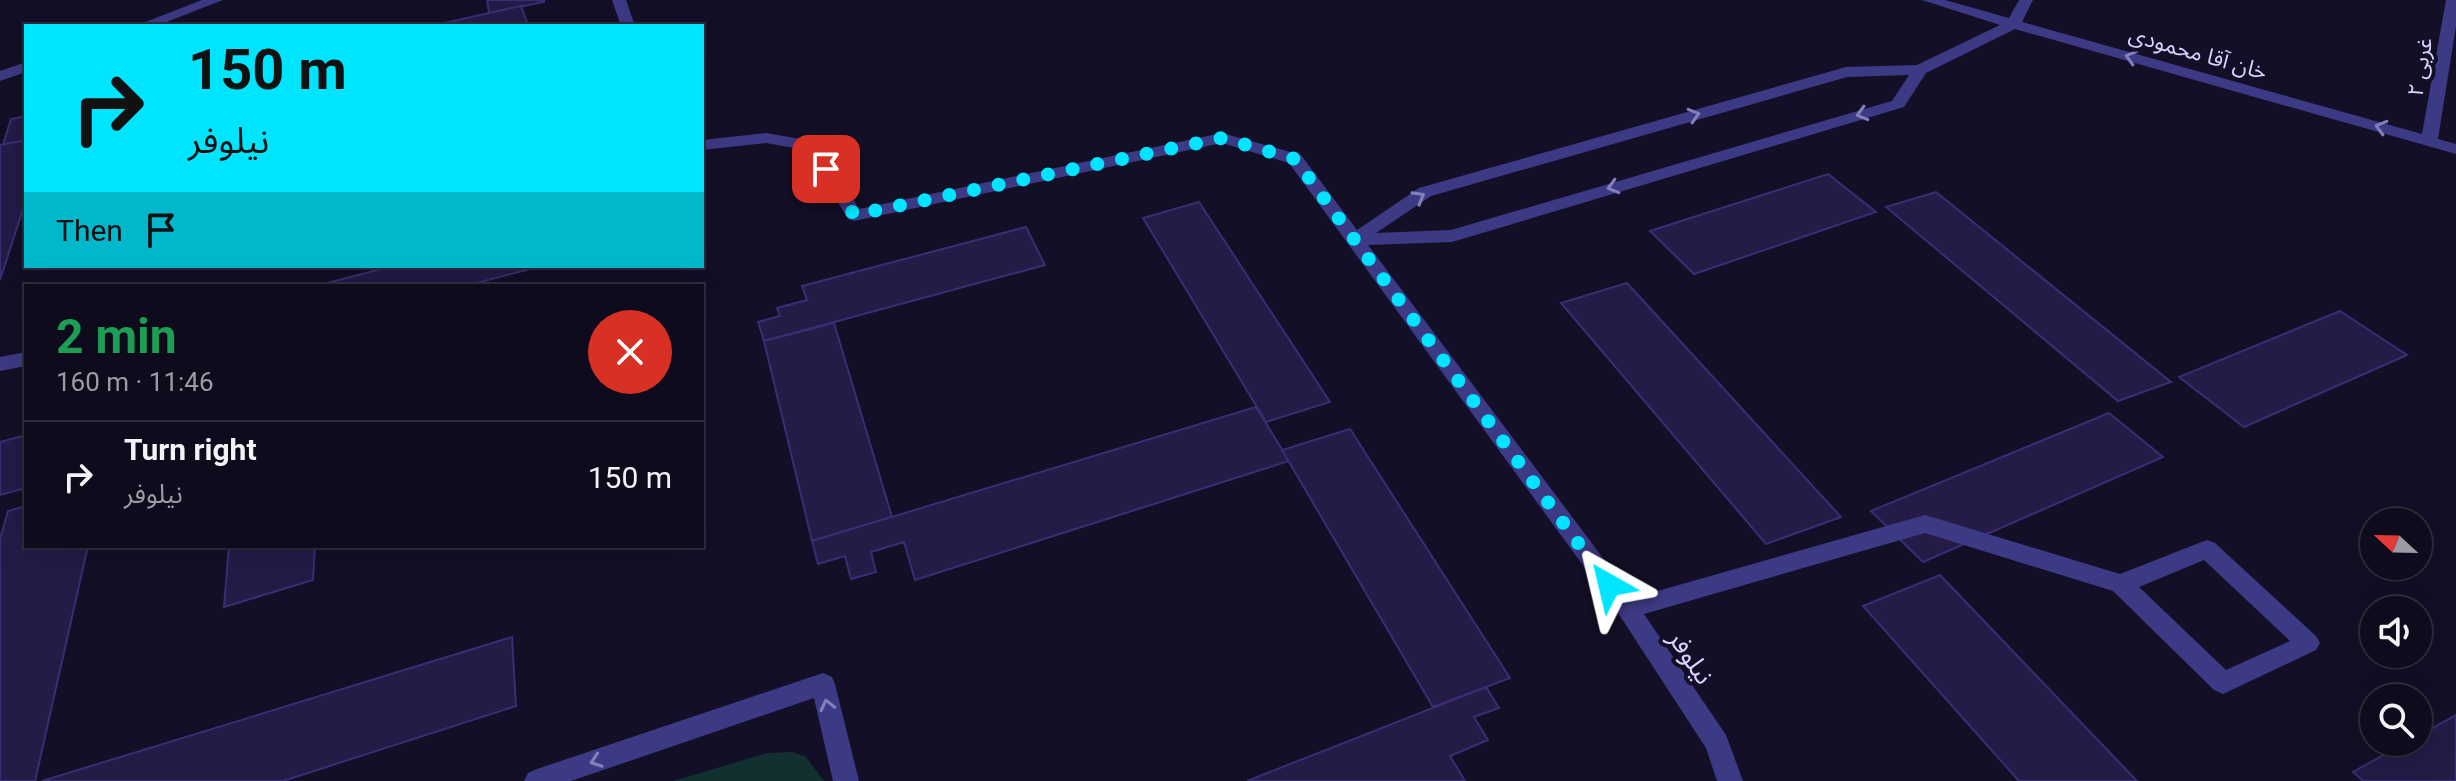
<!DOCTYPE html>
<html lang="en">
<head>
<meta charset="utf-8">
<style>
	:root { --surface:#0e0b1c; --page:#171425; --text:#f1f3f6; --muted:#9b9ba3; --line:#2e2b3b }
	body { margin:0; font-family:Roboto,"Noto Sans Arabic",sans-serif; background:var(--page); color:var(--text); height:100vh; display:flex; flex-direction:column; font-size:30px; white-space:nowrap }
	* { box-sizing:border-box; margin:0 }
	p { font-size:26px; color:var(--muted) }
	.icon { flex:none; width:44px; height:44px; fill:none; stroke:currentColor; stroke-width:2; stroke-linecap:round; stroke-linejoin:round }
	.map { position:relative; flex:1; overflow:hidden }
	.side { position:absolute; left:24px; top:284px; width:680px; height:264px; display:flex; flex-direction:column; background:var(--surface); border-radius:0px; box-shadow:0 8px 32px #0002,0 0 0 2px var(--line) }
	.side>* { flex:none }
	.guide { position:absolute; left:24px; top:24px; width:680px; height:244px; border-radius:0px; box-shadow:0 8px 32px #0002,0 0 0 2px var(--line); background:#00e5ff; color:#111; overflow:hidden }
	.needle { width:52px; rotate:292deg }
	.tools { position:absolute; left:2360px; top:508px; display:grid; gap:16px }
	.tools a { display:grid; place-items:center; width:72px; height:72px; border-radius:50%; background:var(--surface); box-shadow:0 8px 32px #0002,0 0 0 2px var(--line); font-size:40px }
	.pin { position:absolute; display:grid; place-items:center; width:68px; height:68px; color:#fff; margin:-34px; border-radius:16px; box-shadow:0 4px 12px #0006 }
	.me { position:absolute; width:88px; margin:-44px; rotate:323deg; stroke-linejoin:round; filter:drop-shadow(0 0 6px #0008) }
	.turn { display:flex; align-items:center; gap:28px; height:168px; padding:0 32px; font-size:36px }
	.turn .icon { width:104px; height:104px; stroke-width:2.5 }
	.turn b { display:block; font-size:56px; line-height:68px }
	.then { display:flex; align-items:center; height:76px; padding:0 32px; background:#0003; gap:16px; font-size:30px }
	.round { display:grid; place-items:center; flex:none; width:84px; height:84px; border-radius:42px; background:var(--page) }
	.summary { display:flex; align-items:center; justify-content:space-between; height:136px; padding:0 32px }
	h1 { font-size:48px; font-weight:700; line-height:60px; color:#1e9e55 }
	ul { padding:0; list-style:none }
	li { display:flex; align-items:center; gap:24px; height:112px; padding:0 32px; border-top:2px solid var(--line) }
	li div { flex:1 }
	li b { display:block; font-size:30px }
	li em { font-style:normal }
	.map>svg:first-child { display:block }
	.green { fill:#12302f }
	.building { fill:#241b47; stroke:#3b2d73; stroke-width:2 }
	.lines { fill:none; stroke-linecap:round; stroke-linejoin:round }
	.minor { fill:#3d3a85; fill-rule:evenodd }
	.oneway { stroke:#837fbc }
	.route { stroke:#00e5ff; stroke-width:14; stroke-dasharray:0 25.2 }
	.labels { text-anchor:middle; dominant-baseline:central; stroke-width:8; stroke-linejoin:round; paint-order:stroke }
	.far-street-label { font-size:22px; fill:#d9d4ff; stroke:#130f26 }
	.street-label { font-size:26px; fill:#d9d4ff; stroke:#130f26 }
</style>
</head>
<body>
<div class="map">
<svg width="2456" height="781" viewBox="0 0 2456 781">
	<rect width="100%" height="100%" fill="#130f26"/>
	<!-- green -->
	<polygon class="green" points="792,752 806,757 824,781 673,781 767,753"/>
	<!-- building -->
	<g class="building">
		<polygon points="487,0 544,0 544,2 489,13"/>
		<polygon points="521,6 528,25 431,26 489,13"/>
		<polygon points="26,116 26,140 3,145 11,119"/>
		<polygon points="26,140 26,200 0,280 0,145"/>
		<polygon points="1828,174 1876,212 1694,274 1650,231"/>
		<polygon points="1936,192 2171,382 2118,401 1886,207"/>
		<polygon points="1199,202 1330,402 1266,422 1143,218"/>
		<polygon points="1026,227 1045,265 764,341 758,322 780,316 777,308 807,300 802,286"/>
		<polygon points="393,266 542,266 465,286 315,286"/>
		<polygon points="1627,283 1841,517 1766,544 1561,303"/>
		<polygon points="2340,311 2407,355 2244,427 2179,377"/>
		<polygon points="834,323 892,517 812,541 764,341"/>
		<polygon points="1256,407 1289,461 915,580 904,542 871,552 876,572 851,579 845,556 818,564 812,541"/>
		<polygon points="2109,413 2163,457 1923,562 1871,511"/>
		<polygon points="1350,429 1510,678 1433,707 1282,450"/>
		<polygon points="26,435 26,488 0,495 0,442"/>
		<polygon points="26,506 26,546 88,546 35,781 0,781 0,539 8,511"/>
		<polygon points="229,546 315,546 313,580 224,607"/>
		<polygon points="1940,575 2137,781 2019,781 1863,606"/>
		<polygon points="512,637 516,706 283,781 42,781"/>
		<polygon points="1486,687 1499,708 1474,717 1488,740 1450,756 1465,781 1247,781"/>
		<polygon points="2456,715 2456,781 2363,781 2353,772 2407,742 2418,742 2418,736"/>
	</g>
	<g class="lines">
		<!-- minor -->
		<g class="minor">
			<polygon points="202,0 223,0 156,26 135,26"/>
			<polygon points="612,0 626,0 635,26 621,26"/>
			<path d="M 1922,0 L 1945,0 L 2009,18 L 2019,0 L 2033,0 L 2022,22 L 2422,134 L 2446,0 L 2456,0 L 2456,26 L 2438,139 L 2456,144 L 2456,154 L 2015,29 L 1926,73 L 1904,107 L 1452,242 L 1368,245 L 1633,598 L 1925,515 L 2120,574 L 2199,543 L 2207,540 L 2215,543 L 2316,636 L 2320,643 L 2316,650 L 2223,694 L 2214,690 L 2113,591 L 1925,533 L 1644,614 L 1726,735 L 1743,781 L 1717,781 L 1706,748 L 1620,616 L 1289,163 L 1222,143 L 854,221 L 848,219 L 806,150 L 766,143 L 702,150 L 702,140 L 766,133 L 818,142 L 859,209 L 1222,133 L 1301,155 L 1357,230 L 1419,188 L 1846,67 L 1917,65 L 2000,25 ZM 1909,75 L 1892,101 L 1451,230 L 1376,233 L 1431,196 L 1847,77 ZM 2204,560 L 2290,641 L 2226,670 L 2139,587 Z"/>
			<polygon points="26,62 26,72 0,81 0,71"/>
			<polygon points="26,352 26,366 0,371 0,357"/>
			<polygon points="823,673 832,677 835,684 859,781 833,781 814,698 571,781 524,781 528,773 537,769"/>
		</g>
	</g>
	<!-- one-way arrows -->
	<defs><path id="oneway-chevron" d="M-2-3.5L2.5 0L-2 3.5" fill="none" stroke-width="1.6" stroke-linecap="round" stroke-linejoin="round" transform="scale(2)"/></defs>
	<g class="oneway">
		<use href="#oneway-chevron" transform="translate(2131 57) rotate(-164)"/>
		<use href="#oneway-chevron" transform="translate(1862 114) rotate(164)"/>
		<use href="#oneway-chevron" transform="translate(1694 115) rotate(-16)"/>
		<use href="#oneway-chevron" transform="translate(2381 127) rotate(-164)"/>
		<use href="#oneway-chevron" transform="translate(1613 187) rotate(164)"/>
		<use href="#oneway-chevron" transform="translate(1419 197) rotate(-30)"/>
		<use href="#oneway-chevron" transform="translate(827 705) rotate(-103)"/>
		<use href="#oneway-chevron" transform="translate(596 761) rotate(161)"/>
	</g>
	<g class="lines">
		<!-- route -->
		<polyline class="route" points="826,169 854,215 1222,138 1295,159 1609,585"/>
	</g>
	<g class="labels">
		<!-- far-street labels -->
		<g class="far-street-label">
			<text transform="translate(2198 53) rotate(16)">خان آقا محمودی</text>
			<text transform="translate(2420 67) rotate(-80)">۲ غربی</text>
		</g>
		<!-- street labels -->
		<g class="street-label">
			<text transform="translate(1691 657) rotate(56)">نیلوفر</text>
		</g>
	</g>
</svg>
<div class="tools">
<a><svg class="needle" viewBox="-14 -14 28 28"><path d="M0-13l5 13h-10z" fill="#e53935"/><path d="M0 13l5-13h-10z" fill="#9b9ba3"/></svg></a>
<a><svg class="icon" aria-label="sound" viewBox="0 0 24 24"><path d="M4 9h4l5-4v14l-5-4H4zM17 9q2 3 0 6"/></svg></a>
<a><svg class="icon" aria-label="search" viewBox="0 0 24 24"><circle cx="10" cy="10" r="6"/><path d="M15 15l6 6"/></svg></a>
</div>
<div class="pin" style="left:826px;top:169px;background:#d93025"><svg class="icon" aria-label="arrive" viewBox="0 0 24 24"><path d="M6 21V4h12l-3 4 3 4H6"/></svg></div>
<svg class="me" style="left:1609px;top:585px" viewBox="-20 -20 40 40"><path d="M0-17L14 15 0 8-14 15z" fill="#00e5ff" stroke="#fff" stroke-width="4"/></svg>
<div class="guide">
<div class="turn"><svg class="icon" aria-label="right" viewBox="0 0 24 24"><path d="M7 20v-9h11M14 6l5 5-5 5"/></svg><div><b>150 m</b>نیلوفر</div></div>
<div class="then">Then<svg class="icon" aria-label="arrive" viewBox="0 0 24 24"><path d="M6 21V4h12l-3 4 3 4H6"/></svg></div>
</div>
<section class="side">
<div class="summary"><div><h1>2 min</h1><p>160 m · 11:46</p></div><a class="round" style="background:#d93025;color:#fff"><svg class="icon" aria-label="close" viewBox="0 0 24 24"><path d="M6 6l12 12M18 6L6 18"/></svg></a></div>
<ul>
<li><svg class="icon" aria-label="right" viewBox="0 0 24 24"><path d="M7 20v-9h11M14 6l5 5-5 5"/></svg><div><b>Turn right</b><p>نیلوفر</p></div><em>150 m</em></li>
</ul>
</section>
</div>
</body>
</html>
